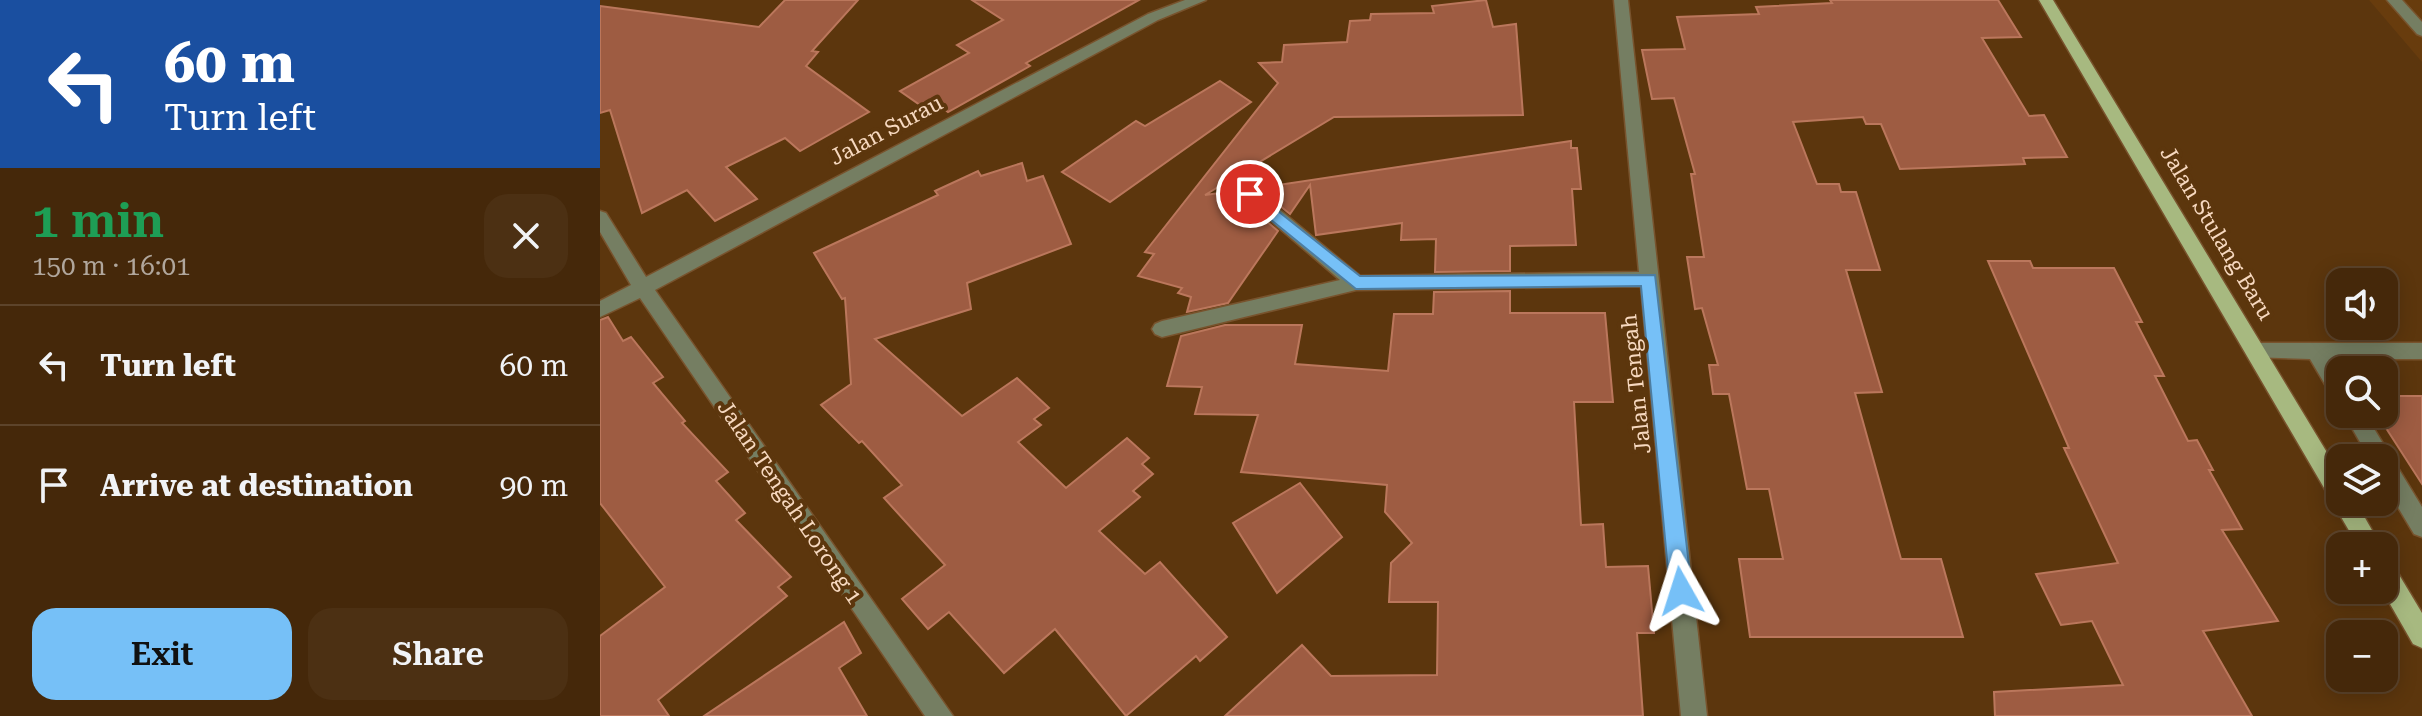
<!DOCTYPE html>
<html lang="en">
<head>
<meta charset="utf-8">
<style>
	:root { --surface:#45280a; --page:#4c3013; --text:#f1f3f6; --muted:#b0a69c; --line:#5d442b; --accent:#76c0f7 }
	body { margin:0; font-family:"Roboto Serif",serif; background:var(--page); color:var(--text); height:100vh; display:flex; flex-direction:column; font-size:30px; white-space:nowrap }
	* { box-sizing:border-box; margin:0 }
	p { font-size:26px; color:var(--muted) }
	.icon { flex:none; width:44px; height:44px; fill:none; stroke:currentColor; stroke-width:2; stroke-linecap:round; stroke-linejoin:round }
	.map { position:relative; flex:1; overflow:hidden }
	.sheet { display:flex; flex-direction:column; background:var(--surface); width:600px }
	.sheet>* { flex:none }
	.top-card { background:#1a4fa0; color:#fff; overflow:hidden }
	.buttons { position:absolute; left:1726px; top:268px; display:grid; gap:16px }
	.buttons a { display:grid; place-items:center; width:72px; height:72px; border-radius:16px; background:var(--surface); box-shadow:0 4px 20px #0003,0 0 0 2px var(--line); font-size:40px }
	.pin { position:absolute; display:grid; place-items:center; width:68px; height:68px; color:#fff; margin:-34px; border:4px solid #fff; border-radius:50%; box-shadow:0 2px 8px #0007 }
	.me { position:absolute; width:88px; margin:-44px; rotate:354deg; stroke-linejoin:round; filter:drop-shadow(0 0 6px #0008) }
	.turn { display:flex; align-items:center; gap:28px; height:168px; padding:0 32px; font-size:36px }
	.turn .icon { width:104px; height:104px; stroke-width:2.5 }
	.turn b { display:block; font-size:56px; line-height:68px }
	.round { display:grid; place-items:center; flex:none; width:84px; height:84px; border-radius:24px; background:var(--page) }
	.head { display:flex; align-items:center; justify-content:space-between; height:136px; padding:0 32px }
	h1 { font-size:48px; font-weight:600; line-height:60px; color:#1e9e55 }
	.primary-button { display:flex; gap:16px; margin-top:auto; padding:16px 32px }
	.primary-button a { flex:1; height:92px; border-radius:24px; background:var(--accent); color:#111; font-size:32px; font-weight:600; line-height:92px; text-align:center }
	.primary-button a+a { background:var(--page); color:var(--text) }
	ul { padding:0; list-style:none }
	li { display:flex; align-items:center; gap:24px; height:120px; padding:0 32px; border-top:2px solid var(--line) }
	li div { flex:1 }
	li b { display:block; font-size:30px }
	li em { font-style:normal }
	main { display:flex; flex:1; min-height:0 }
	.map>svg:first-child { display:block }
	.built { fill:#683c0d }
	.building { fill:#9e5c42; stroke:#bb775c; stroke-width:2 }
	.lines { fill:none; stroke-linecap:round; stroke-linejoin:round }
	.minor-casing { stroke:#78532d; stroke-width:3 }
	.major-casing { stroke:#78532d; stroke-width:3 }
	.minor { fill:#757e62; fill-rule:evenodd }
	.major { fill:#a7b980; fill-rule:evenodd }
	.route { fill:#76c0f7; stroke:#4d7da1; stroke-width:2 }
	.labels { text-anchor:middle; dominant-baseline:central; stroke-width:8; stroke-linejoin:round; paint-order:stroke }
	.street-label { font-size:22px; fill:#f7d9c0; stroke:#5c360d }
</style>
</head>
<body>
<main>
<section class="sheet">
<div class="top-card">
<div class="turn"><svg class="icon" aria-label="left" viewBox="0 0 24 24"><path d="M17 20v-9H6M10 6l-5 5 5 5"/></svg><div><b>60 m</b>Turn left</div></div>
</div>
<div class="head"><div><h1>1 min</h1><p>150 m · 16:01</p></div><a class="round"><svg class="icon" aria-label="close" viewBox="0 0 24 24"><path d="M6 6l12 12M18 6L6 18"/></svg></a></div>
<ul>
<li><svg class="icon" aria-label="left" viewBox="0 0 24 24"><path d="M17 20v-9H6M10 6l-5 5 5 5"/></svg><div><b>Turn left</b></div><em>60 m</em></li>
<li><svg class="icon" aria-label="arrive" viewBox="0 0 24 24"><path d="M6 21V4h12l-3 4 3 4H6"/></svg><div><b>Arrive at destination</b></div><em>90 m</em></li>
</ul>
<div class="primary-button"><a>Exit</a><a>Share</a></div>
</section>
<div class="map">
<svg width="1822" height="716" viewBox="0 0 1822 716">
	<rect width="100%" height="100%" fill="#5c360d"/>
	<!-- built -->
	<polygon class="built" points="1769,0 1822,0 1822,62"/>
	<!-- building -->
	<g class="building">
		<polygon points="185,0 258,0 212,51 218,52 206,66 269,112 200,151 185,138 126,167 157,199 115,221 87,190 42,213 10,110 0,113 0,6 159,27"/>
		<polygon points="372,0 539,0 426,63 430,66 348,112 340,106 330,112 300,91 369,53 357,45 403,20"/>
		<polygon points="886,0 893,27 916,24 923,115 734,117 605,195 642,190 638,194 642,200 678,231 628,303 587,312 591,297 578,293 582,288 538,276 554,254 545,252 678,83 659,63 682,62 684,45 747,42 750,21 770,20 771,14 834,13 832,6"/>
		<polygon points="1230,0 1398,0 1421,37 1382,38 1429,116 1444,115 1467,157 1423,158 1425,164 1300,169 1281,124 1266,124 1263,117 1193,122 1217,184 1239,184 1241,192 1256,192 1280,270 1246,270 1282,392 1255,393 1301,559 1341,559 1363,637 1150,637 1139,559 1183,559 1169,489 1147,489 1129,394 1113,394 1109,365 1118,365 1102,308 1095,309 1087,257 1104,257 1091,174 1095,174 1074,98 1052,99 1042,50 1085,49 1077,17 1159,14 1156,7 1232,3"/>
		<polygon points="620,81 651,102 510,202 462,172 536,121 545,126"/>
		<polygon points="971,141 971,148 977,148 981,189 972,189 976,245 910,246 910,271 835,272 836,239 801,240 802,223 716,235 710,185 690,214 658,188"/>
		<polygon points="422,163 427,181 443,176 471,244 367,283 371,309 275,339 362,416 417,378 449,408 434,419 441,425 418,442 466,488 527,438 549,458 542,464 553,474 533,491 540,497 499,531 545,574 560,562 627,637 600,661 596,656 526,716 455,629 404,673 349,612 328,629 302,599 345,565 284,498 302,485 262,441 259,443 221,405 251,384 245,298 242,299 214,253 338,195 335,191 378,171 381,176"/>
		<polygon points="1388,261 1430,261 1433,268 1514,268 1542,322 1536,322 1564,376 1555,376 1588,441 1597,440 1613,470 1609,470 1642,529 1622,530 1678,621 1603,631 1652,716 1395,716 1394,692 1523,685 1492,621 1461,625 1436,574 1518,563 1464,448 1469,448"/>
		<polygon points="910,291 910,313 1005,313 1013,402 974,402 981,525 1003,524 1006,567 1048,566 1054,633 1037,633 1043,716 625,716 702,645 731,676 837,675 838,602 789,602 791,563 812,543 785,512 787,485 641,472 658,415 595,414 602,387 567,386 581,336 625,325 702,325 695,364 788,371 794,314 833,314 834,292"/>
		<polygon points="8,317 23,341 31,337 63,377 53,383 85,421 82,423 128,472 116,481 145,513 136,520 191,577 178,587 187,596 58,700 69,716 0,716 0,636 65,587 0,503 0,320"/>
		<polygon points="1784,396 1822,396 1822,484 1784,425"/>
		<polygon points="700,483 742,537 677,593 633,523"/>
		<polygon points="244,622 261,653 239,668 267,716 104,716"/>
	</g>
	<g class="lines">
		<!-- minor casing -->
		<g class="minor-casing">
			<g id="minor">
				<polygon points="585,0 606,0 558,20 55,290 353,716 325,716 40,298 0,317 0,301 31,285 0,232 0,211 6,213 46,277 548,14"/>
				<polygon points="1014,0 1028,0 1107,716 1081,716 1041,286 756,290 562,337 555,334 552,329 555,324 562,321 740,280 644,198 641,194 650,188 656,190 760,276 1039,272"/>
				<polygon points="1787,0 1802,0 1822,22 1822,36 1817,34"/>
				<polygon points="1657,343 1822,343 1822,359 1731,359 1740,374 1740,400 1733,398 1710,359 1650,357 1647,351 1650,345"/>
				<polygon points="1744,414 1765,414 1822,507 1822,537 1814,534 1784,484 1784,458 1769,458"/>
			</g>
		</g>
		<!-- major casing -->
		<g class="major-casing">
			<g id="major">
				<polygon points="1439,0 1453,0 1740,474 1740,502 1756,502 1781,546 1758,546"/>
				<polygon points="1784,560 1792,563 1822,613 1822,648 1813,644 1782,590"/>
			</g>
		</g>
		<!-- minor -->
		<use href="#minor" class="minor"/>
		<!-- major -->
		<use href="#major" class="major"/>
	</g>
	<!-- route -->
	<polygon class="route" points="650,189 760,276 1055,275 1092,591 1089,598 1081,601 1074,598 1070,591 1041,286 756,289 644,198 644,190"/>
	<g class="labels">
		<!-- street labels -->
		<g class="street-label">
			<text transform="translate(286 130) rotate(-28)">Jalan Surau</text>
			<text transform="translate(1617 233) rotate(59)">Jalan Stulang Baru</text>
			<text transform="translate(1036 384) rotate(-96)">Jalan Tengah</text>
			<text transform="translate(190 502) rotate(56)">Jalan Tengah Lorong 1</text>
		</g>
	</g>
</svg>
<div class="buttons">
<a><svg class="icon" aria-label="sound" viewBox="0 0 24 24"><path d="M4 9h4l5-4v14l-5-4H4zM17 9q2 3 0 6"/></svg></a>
<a><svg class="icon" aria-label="search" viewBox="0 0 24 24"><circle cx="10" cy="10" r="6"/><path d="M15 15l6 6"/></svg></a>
<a><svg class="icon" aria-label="layers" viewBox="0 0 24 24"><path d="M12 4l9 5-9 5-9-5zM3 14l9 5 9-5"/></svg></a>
<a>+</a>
<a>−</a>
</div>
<div class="pin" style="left:650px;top:194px;background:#d93025"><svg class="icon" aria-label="arrive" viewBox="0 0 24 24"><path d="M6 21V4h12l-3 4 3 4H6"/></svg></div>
<svg class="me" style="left:1081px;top:591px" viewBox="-20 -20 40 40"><path d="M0-17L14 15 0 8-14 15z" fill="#76c0f7" stroke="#fff" stroke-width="4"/></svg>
</div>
</main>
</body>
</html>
